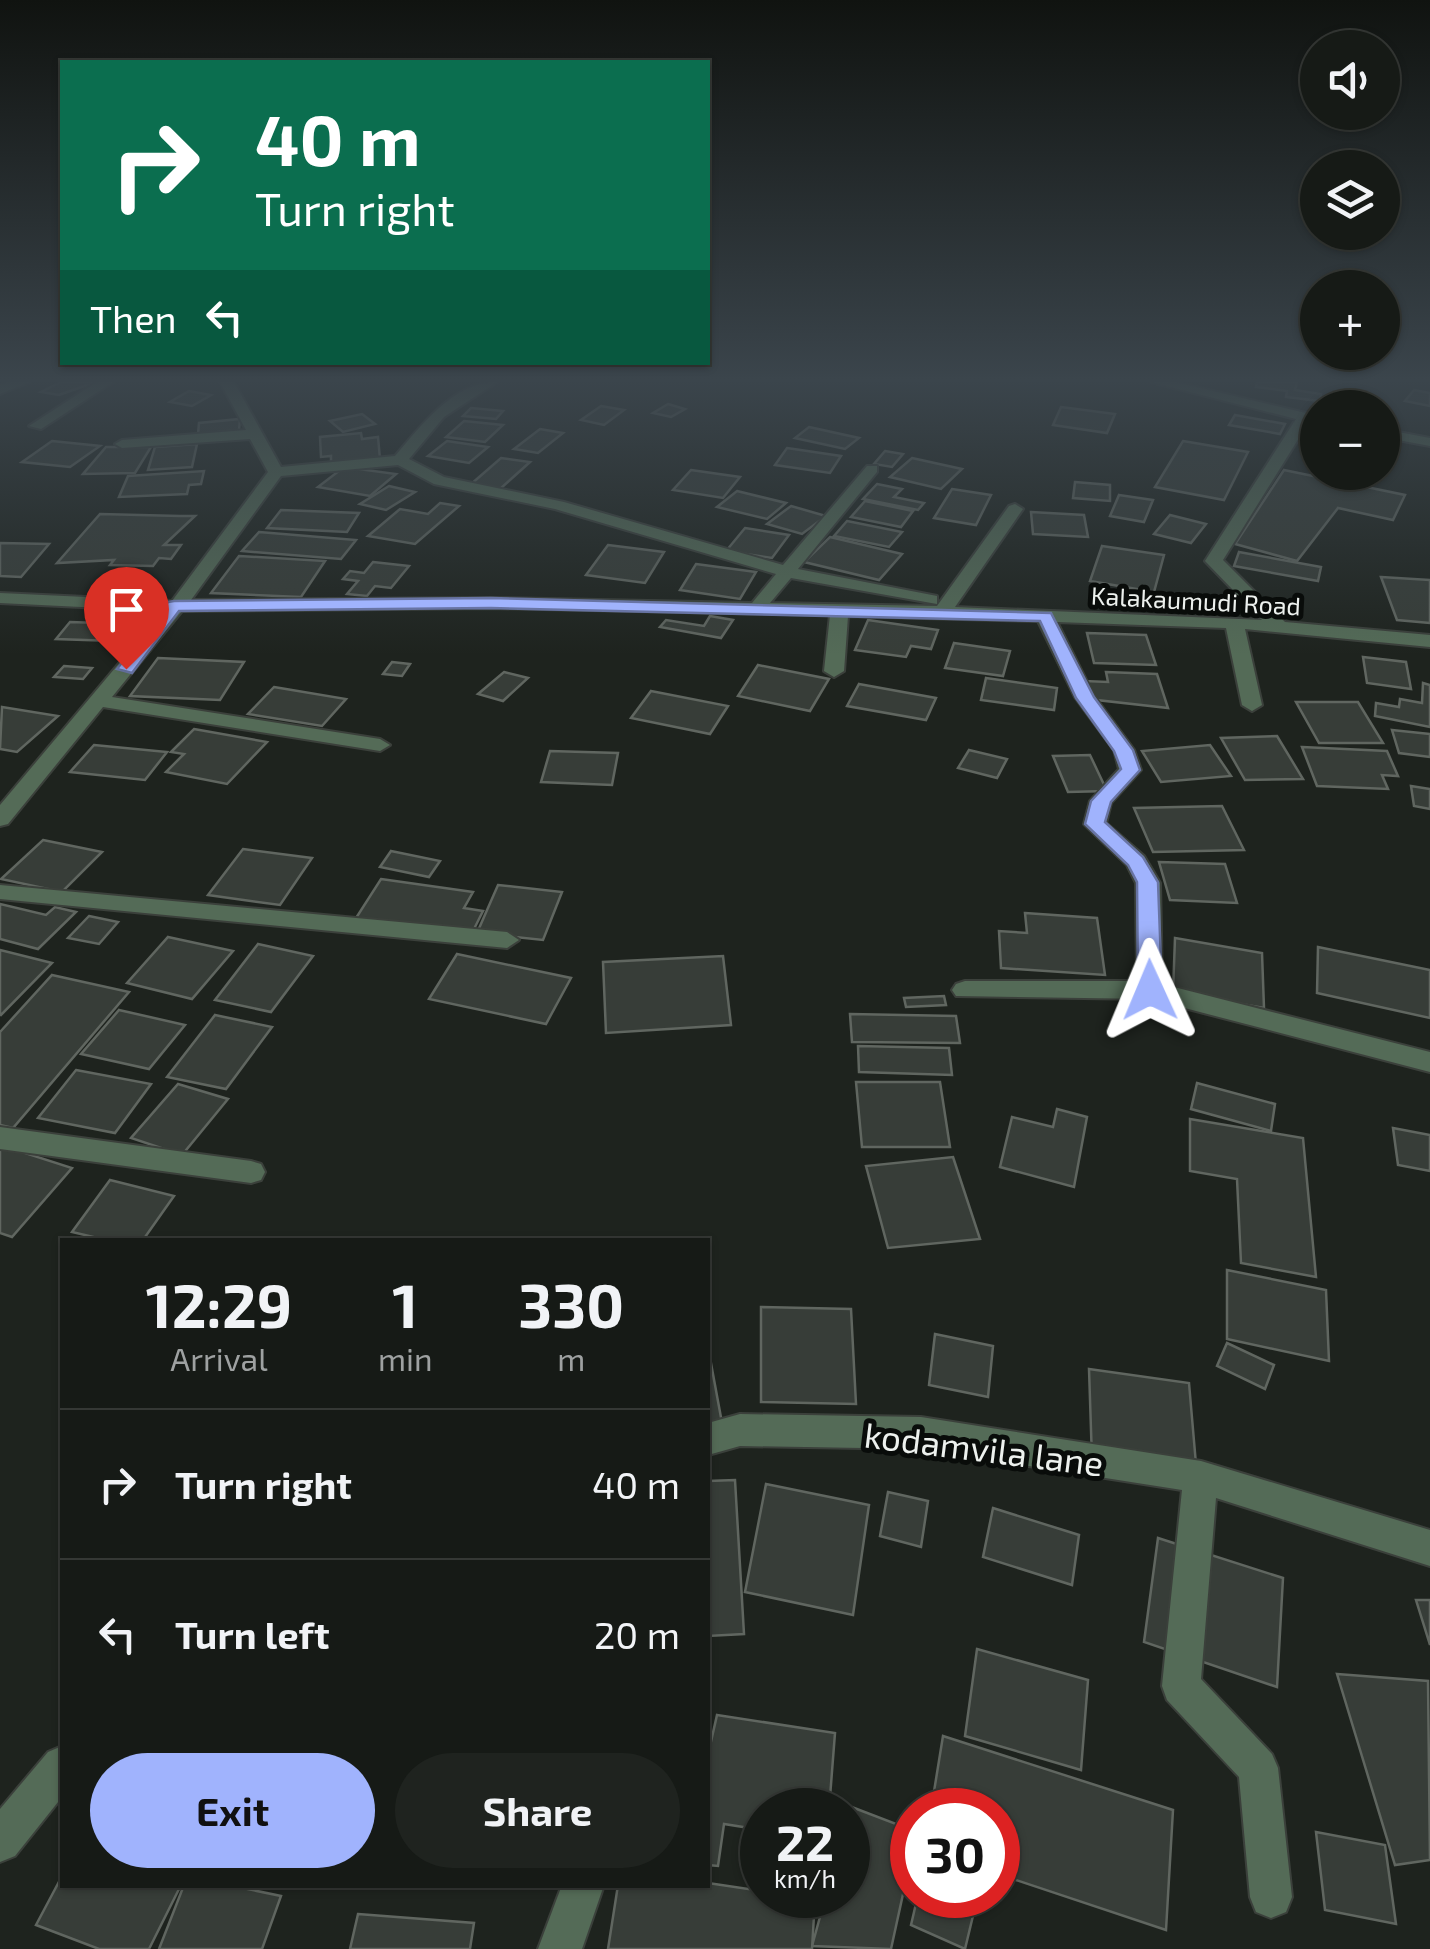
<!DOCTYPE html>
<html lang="en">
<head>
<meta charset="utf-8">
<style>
	:root { --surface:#161a16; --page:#1f231f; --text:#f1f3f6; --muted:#9ea1a1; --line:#353835; --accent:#a0b3fd }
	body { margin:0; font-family:"Exo 2",sans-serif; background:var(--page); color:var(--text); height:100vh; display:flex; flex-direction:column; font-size:38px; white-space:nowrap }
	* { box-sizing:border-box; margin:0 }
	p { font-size:32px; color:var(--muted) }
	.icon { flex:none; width:55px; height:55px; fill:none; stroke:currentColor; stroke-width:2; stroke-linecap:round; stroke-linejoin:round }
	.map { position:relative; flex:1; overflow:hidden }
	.drawer { position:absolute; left:60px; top:1238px; width:650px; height:650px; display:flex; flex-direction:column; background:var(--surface); border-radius:0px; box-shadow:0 2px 8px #0004,0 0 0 2px var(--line) }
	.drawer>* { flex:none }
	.banner { position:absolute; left:60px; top:60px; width:650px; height:305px; border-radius:0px; box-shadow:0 2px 8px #0004,0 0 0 2px var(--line); background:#0b6e4f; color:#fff; overflow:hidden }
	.controls { position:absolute; left:1300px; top:30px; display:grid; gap:20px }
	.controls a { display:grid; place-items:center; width:100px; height:100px; border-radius:50%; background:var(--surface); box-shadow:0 2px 8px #0004,0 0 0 2px var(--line); font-size:50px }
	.speed { position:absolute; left:740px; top:1788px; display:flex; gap:20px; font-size:50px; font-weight:700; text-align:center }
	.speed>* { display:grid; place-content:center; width:130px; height:130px; border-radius:50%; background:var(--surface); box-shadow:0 2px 8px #0004,0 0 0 2px var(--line); line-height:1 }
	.speed small { font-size:25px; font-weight:400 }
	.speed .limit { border:15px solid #d22; background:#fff; color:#111 }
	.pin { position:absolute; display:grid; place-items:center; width:85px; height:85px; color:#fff; margin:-102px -42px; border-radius:50% 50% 50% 0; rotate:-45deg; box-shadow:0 0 10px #0007 }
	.pin .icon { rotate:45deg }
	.me { position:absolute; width:110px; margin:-55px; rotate:359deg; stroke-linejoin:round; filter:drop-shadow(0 0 8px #0008) }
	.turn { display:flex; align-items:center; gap:35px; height:210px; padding:0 30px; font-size:45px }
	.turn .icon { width:130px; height:130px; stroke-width:2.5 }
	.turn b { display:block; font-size:70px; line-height:85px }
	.then { display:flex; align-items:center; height:95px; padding:0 30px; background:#0003; gap:20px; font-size:38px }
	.eta { display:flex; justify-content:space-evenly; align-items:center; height:170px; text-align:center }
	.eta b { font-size:60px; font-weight:700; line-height:70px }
	.button { display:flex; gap:20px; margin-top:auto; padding:20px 30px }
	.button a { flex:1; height:115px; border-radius:60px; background:var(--accent); color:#111; font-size:40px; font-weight:700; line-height:115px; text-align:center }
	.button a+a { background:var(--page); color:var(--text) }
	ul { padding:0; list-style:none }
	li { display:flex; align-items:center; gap:30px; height:150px; padding:0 30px; border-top:2px solid var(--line) }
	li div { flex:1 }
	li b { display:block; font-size:38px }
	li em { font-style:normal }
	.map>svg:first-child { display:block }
	.building { fill:#373d38; stroke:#606660; stroke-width:2.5 }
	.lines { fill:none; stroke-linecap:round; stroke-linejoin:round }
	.minor-casing { stroke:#3b403b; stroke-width:4 }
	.minor { fill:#546b57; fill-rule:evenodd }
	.route { fill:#a0b3fd; stroke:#6874a4; stroke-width:2.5 }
	.labels { text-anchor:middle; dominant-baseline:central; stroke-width:10; stroke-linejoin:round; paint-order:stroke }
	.far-street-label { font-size:25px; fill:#edf1ee; stroke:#090c0a }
	.near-street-label { font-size:35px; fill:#edf1ee; stroke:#090c0a }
</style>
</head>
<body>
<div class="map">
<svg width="1430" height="1949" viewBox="0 0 1430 1949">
	<rect width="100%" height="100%" fill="#1e231e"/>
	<!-- building -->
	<g class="building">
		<polygon points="61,382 96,382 59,395 41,392"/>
		<polygon points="1257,382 1297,382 1295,390 1321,394 1320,401 1286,397 1287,391 1256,387"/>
		<polygon points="1414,390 1430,393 1430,406 1405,401"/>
		<polygon points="189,391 211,395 192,406 170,402"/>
		<polygon points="668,404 685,409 671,417 653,413"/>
		<polygon points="601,406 624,410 604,425 581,420"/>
		<polygon points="1061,407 1115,414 1107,433 1053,425"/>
		<polygon points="471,408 503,411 496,419 463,416"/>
		<polygon points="362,414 375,424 343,432 330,421"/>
		<polygon points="1235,415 1285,424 1280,434 1229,425"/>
		<polygon points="240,419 239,430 198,434 199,423"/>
		<polygon points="464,421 503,425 485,442 446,437"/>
		<polygon points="809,427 859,438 845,449 795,438"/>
		<polygon points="540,429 563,433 538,453 514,449"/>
		<polygon points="361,433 362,439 378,437 380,459 331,463 331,456 321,457 320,437"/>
		<polygon points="52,441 100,446 70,467 22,462"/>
		<polygon points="447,441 488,447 469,463 428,456"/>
		<polygon points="1183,441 1248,452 1224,500 1155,487"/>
		<polygon points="197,444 192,467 148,470 155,447"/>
		<polygon points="106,447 151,447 135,473 83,474"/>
		<polygon points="787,448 841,456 830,473 775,465"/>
		<polygon points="885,451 903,454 892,467 874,464"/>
		<polygon points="501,458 530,462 500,489 470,485"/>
		<polygon points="912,458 962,469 941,489 890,477"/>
		<polygon points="344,467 396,474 370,496 318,487"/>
		<polygon points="691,470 740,477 723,498 673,490"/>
		<polygon points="1284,470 1405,495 1393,520 1338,508 1297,561 1235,544"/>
		<polygon points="204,471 201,484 189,485 187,494 119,497 128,476"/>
		<polygon points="1075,482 1110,485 1110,501 1073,498"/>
		<polygon points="877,484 902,489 894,497 924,503 918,510 863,499"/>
		<polygon points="389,486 415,492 386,510 360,504"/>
		<polygon points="952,489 991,495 976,525 934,518"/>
		<polygon points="737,491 786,503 767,519 717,507"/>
		<polygon points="1119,495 1153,500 1144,522 1110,516"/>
		<polygon points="865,501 913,511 901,527 851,517"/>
		<polygon points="440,503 459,506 415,544 368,536 400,509 428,514"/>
		<polygon points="791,506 826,516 802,534 767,524"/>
		<polygon points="281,510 359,513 347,532 267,528"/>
		<polygon points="1031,512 1084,515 1088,537 1033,534"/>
		<polygon points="100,514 180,516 195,516 164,545 181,545 171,559 159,558 153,566 110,565 114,560 57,563"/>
		<polygon points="1170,515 1206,524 1191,543 1154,534"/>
		<polygon points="847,521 902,532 889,547 834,536"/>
		<polygon points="745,528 789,535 772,558 726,551"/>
		<polygon points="259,532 356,540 341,559 242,551"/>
		<polygon points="830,537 902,554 879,580 804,562"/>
		<polygon points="0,543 49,544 21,577 0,576"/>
		<polygon points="608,545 664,552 645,583 586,575"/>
		<polygon points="1102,546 1164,555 1154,592 1090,581"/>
		<polygon points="1239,552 1321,567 1318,581 1234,566"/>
		<polygon points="239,556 325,561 301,597 211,593"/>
		<polygon points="373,562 409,566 391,588 375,586 367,596 347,594 358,581 343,579 350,571 364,573"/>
		<polygon points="696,564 756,572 740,599 680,590"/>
		<polygon points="1381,577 1430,580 1430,623 1397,620"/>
		<polygon points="710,616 733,620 721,638 660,627 666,620 704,626"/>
		<polygon points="868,620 938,630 931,649 911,646 906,657 855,650"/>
		<polygon points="70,622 128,624 115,641 56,639"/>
		<polygon points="1087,633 1146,635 1156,665 1094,663"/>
		<polygon points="954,643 1010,651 1003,676 945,668"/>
		<polygon points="1363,657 1406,662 1411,689 1367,683"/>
		<polygon points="158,658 244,662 220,700 130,696"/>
		<polygon points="392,662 410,664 402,676 383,674"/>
		<polygon points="758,665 829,679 810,711 738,696"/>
		<polygon points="64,666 92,668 83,679 54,677"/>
		<polygon points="504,672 528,678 503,701 478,694"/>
		<polygon points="1106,672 1157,674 1168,708 1088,699 1085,681 1108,682"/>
		<polygon points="986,678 1057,688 1054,710 981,700"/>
		<polygon points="1423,683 1430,685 1430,727 1375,716 1376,703 1399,707 1400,699 1422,703"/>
		<polygon points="859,684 936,698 926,720 847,706"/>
		<polygon points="274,687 346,699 322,726 248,714"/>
		<polygon points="651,691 728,706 710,734 631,718"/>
		<polygon points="1296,702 1358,702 1383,743 1319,743"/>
		<polygon points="2,707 58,716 17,752 0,749"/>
		<polygon points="194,729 267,742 227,784 166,772 184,754 171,752"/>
		<polygon points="1392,730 1430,734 1430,757 1399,753"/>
		<polygon points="1277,736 1303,779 1245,780 1221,738"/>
		<polygon points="94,745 167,752 145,780 70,772"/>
		<polygon points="1210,745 1231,776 1161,782 1142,751"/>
		<polygon points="1302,747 1387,751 1398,776 1382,775 1388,789 1317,786"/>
		<polygon points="969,750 1007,759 997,778 958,768"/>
		<polygon points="550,751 618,753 612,785 541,782"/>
		<polygon points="1090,755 1107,791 1068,792 1053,756"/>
		<polygon points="1411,786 1430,789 1430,809 1414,806"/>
		<polygon points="1222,806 1244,850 1153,852 1134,808"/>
		<polygon points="43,840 102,852 62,892 1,879"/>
		<polygon points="243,849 312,858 280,905 208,895"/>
		<polygon points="391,851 440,861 429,877 380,867"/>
		<polygon points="1159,862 1225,864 1237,903 1170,900"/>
		<polygon points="381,879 473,892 464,908 483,911 471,935 356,918"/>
		<polygon points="498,885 562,892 543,940 477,933"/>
		<polygon points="0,904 46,915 55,907 76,912 38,949 0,939"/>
		<polygon points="1025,913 1097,918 1105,975 1001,968 999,931 1027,933"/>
		<polygon points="89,916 118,922 99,944 68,938"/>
		<polygon points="168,937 233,951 192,999 127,983"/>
		<polygon points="1175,938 1262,953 1264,1008 1173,992"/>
		<polygon points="258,944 313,956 271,1012 215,1000"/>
		<polygon points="1318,947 1430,970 1430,1018 1317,993"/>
		<polygon points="0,950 52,963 1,1015 0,1014"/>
		<polygon points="457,954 571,978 546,1024 429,999"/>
		<polygon points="723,956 731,1025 606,1033 603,962"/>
		<polygon points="52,975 129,992 13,1128 0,1125 0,1032"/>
		<polygon points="944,996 946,1005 906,1007 904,998"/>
		<polygon points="119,1010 185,1025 149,1069 81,1054"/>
		<polygon points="850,1014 956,1016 960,1043 852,1042"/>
		<polygon points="215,1015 272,1027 226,1089 167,1077"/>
		<polygon points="858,1046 949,1048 952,1075 859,1072"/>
		<polygon points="76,1070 151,1084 115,1133 38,1118"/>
		<polygon points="856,1082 940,1082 950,1147 862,1147"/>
		<polygon points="1197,1083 1275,1104 1271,1131 1191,1109"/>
		<polygon points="178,1084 228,1099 182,1155 131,1138"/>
		<polygon points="1057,1109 1087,1117 1074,1187 1000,1167 1012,1117 1053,1127"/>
		<polygon points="1190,1119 1303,1138 1316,1277 1241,1263 1237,1179 1190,1171"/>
		<polygon points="1393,1128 1430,1135 1430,1171 1398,1165"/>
		<polygon points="0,1145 72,1168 12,1237 0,1233"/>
		<polygon points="953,1157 980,1239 888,1248 866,1166"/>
		<polygon points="110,1180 174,1196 143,1240 106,1240 72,1232"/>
		<polygon points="1227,1270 1326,1290 1329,1361 1227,1339"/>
		<polygon points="761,1307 851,1309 856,1404 761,1402"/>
		<polygon points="935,1334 993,1346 988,1397 929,1385"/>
		<polygon points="1227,1343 1274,1365 1265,1389 1217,1366"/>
		<polygon points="708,1347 722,1423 708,1425"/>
		<polygon points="1089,1369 1189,1383 1197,1476 1092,1460"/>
		<polygon points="735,1480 744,1634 708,1636 708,1481"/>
		<polygon points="766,1484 869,1505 853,1615 745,1592"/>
		<polygon points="888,1492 928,1501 921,1547 880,1536"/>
		<polygon points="993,1508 1079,1535 1072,1585 983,1557"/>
		<polygon points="1158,1538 1283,1578 1277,1687 1144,1642"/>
		<polygon points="1416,1600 1430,1600 1430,1645"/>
		<polygon points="977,1649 1088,1680 1081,1770 965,1736"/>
		<polygon points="1337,1674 1428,1681 1430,1860 1395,1865"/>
		<polygon points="717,1715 835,1733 829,1810 762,1810 762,1830 724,1824 718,1866 708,1865 708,1755"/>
		<polygon points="943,1736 1173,1810 1166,1930 998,1874 998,1810 931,1810"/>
		<polygon points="849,1806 912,1830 912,1853 891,1949 812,1946 826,1895 848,1895"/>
		<polygon points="1316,1832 1385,1845 1396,1924 1325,1910"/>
		<polygon points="62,1876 62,1885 181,1885 149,1949 99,1949 36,1925"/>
		<polygon points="708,1883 762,1891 762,1895 815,1899 812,1949 608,1949 618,1885"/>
		<polygon points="184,1885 228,1885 281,1896 262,1949 159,1949"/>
		<polygon points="918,1895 978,1895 965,1949 911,1925"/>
		<polygon points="358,1914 474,1923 470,1949 350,1949"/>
	</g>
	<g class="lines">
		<!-- minor casing -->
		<g class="minor-casing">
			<g id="minor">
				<polygon points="10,382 30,382 0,394 0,385"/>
				<polygon points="97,382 113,382 41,429 29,426"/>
				<path d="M 220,382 L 234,382 L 281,467 L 395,456 C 421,426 453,382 497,382 L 444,417 L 409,459 L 444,477 L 564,502 L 783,565 L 867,466 L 877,466 L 877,472 L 798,569 L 937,596 L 937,604 L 791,578 L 770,603 L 937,606 L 1009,506 L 1015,504 L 1023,509 L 955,607 L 1262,620 L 1205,561 L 1296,419 L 1151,382 L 1175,382 L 1310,414 L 1312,417 L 1223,560 L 1285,622 L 1430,635 L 1430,647 L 1245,629 L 1262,705 L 1252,711 L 1242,705 L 1226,628 L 1057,622 L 1094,696 L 1134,750 L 1141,770 L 1111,803 L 1106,823 L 1144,856 L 1160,883 L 1162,984 L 1430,1052 L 1430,1072 L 1150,999 L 956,996 L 952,990 L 956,984 L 965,981 L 1137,981 L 1136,883 L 1127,865 L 1084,824 L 1090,801 L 1119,769 L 1114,750 L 1075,697 L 1038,621 L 848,616 L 844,671 L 834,677 L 824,671 L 830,615 L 491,608 L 182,611 L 112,697 L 380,739 L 390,745 L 380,751 L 103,707 L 8,824 L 0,826 L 0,805 L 163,611 L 0,603 L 0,593 L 172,601 L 268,472 L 250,439 L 122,448 L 115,444 L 122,440 L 246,430 ZM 398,465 L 434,484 L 555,509 L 776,574 L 752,603 L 491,598 L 191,600 L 281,476 Z"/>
				<polygon points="1382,429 1430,438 1430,446 1382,437"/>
				<polygon points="0,885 507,932 519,940 507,948 0,899"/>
				<polygon points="0,1127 251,1161 261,1164 265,1172 261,1180 251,1183 0,1149"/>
				<polygon points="740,1414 921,1417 1201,1461 1430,1530 1430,1566 1216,1498 1201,1679 1272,1754 1278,1768 1292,1897 1286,1912 1271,1918 1256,1912 1250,1897 1239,1777 1167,1700 1162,1686 1182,1490 921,1449 740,1446 708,1455 708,1423"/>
				<polygon points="62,1746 62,1797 15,1856 0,1862 0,1809 48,1752"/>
				<polygon points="562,1885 604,1885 582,1949 538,1949"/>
			</g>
		</g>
		<!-- minor -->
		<use href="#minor" class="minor"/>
	</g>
	<!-- sky -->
	<linearGradient id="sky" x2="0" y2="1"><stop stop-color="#101310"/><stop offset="0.58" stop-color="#3b454c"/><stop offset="1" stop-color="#3b454c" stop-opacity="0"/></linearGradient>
	<rect width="1430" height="655" fill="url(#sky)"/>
	<!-- route -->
	<polygon class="route" points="491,598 1051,613 1094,697 1133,750 1140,770 1111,802 1105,822 1143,857 1158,882 1162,990 1150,998 1138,990 1137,882 1128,865 1085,824 1091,801 1121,769 1114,751 1076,698 1040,621 491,608 179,611 132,673 117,669 168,602 174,601"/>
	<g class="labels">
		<!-- far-street labels -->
		<g class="far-street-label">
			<text transform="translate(1196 600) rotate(3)">Kalakaumudi Road</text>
		</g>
		<!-- near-street labels -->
		<g class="near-street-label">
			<text transform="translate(984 1448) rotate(7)">kodamvila lane</text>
		</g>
	</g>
</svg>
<div class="controls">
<a><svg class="icon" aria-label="sound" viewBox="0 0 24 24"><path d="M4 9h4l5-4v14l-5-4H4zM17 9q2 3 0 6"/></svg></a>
<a><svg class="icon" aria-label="layers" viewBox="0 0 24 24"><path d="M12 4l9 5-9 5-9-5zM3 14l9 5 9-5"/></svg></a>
<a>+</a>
<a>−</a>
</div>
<div class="speed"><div>22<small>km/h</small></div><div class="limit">30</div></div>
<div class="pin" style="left:126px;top:669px;background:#d93025"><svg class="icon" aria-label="arrive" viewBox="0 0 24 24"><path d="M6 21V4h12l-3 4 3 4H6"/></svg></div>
<svg class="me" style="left:1150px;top:990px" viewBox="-20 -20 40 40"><path d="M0-17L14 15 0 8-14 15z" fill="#a0b3fd" stroke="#fff" stroke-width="4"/></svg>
<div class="banner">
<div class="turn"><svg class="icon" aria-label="right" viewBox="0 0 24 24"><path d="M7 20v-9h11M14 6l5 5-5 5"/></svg><div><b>40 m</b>Turn right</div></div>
<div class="then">Then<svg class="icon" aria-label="left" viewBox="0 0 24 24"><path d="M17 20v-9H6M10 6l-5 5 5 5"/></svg></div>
</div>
<section class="drawer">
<div class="eta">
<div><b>12:29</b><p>Arrival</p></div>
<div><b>1</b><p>min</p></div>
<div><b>330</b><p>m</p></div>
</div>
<ul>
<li><svg class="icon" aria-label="right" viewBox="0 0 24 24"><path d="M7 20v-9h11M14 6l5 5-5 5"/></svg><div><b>Turn right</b></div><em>40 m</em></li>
<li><svg class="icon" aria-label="left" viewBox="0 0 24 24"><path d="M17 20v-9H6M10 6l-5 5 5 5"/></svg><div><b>Turn left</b></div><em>20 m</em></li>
</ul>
<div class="button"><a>Exit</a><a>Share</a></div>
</section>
</div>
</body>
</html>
